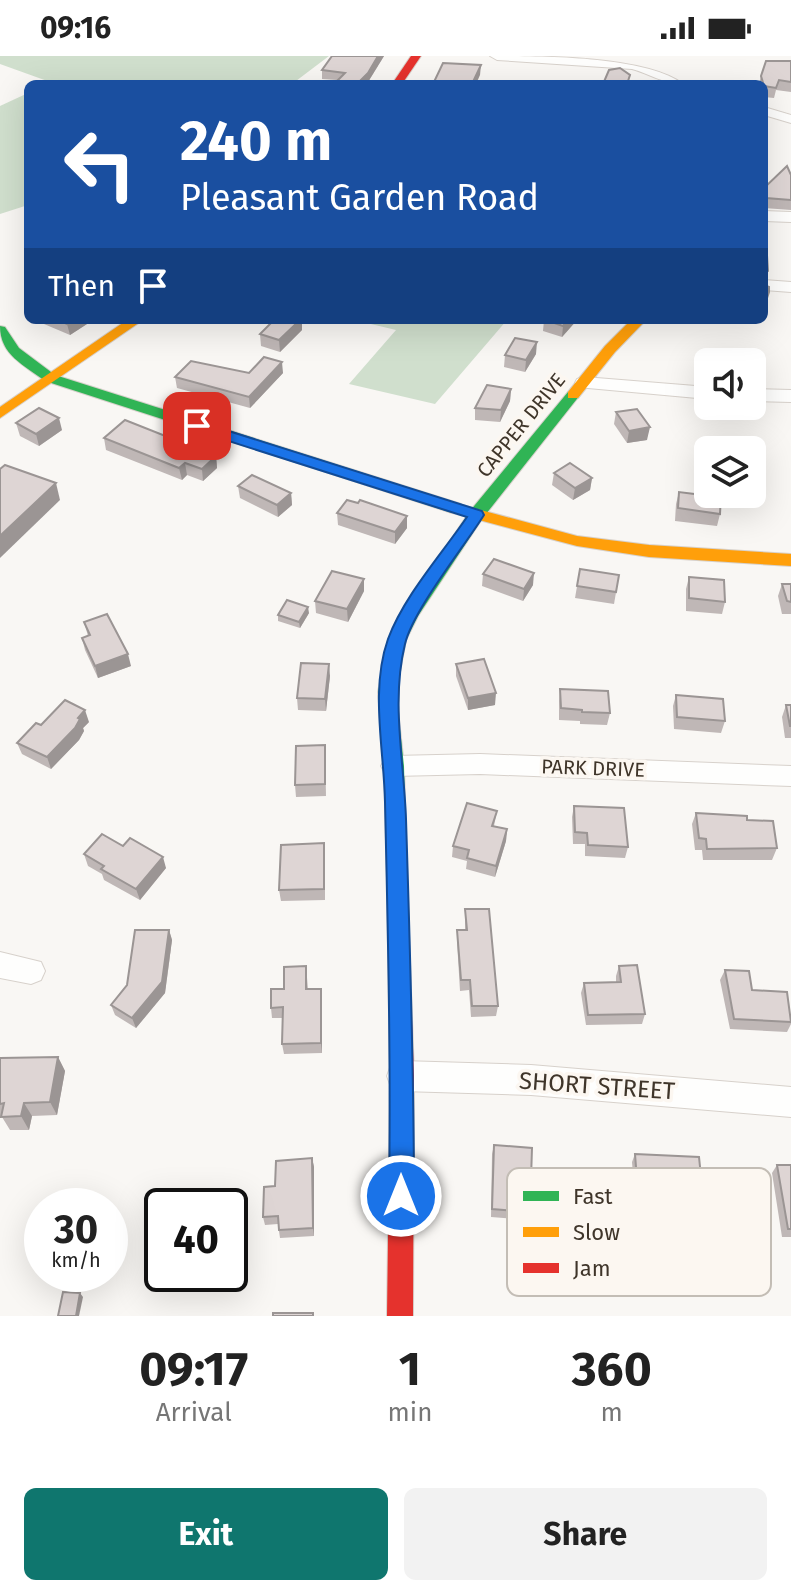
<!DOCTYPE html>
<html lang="en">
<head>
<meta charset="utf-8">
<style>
	:root { --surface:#fff; --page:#f2f2f2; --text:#222; --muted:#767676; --accent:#0f766e }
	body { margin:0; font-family:"Fira Sans",sans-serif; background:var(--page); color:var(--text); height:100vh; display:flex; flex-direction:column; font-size:30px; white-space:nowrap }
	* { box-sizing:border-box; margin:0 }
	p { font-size:26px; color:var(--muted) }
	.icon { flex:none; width:44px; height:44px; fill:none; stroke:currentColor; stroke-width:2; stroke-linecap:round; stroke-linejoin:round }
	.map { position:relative; height:1260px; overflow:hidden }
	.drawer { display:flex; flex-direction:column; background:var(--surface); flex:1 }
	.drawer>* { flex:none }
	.hud { position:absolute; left:24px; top:24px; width:744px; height:244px; border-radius:12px; box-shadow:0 8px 32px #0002; background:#1a4fa0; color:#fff; overflow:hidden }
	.tools { position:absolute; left:694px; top:292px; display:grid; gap:16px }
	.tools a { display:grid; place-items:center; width:72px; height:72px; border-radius:12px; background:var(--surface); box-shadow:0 8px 32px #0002; font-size:40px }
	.speed { position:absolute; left:24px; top:1132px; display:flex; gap:16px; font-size:40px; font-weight:700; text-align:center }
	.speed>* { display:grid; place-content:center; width:104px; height:104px; border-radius:50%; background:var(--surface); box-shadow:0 8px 32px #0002; line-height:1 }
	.speed small { font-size:20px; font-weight:400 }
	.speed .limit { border:4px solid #111; border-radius:12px; background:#fff; color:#111 }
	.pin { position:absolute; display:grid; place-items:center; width:68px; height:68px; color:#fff; margin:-34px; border-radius:16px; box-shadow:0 4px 12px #0006 }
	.me { position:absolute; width:88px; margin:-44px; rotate:0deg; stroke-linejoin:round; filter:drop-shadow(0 0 6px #0008) }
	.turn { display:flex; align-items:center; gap:28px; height:168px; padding:0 24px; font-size:36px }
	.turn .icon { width:104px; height:104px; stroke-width:2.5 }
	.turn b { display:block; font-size:56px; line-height:68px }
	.then { display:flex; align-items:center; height:76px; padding:0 24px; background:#0003; gap:16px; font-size:30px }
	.eta { display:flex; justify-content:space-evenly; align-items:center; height:136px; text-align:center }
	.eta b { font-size:48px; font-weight:700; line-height:56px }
	.primary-button { display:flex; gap:16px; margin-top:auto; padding:16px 24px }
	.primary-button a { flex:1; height:92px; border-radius:12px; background:var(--accent); color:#fff; font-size:32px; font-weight:700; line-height:92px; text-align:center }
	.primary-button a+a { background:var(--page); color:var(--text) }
	.status { display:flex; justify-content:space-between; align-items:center; height:56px; padding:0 40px; background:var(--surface); direction:ltr }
	.status svg { height:22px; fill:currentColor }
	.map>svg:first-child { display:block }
	.forest { fill:#d0dfcd }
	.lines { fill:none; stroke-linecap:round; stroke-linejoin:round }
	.street-casing { stroke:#d7d1cb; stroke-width:2 }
	.fast-casing { stroke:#d7d1cb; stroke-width:2 }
	.slow-casing { stroke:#d7d1cb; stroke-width:2 }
	.jam-casing { stroke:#d7d1cb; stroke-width:2 }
	.street { fill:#fefefd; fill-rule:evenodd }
	.fast { fill:#30b455; fill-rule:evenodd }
	.slow { fill:#ff9f0a; fill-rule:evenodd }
	.jam { fill:#e5322d; fill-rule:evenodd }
	.wall { fill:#bfb7b6 }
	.shaded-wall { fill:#9b9594 }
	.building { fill:#ded5d4; stroke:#9b9594; stroke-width:2 }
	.route { fill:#1a73e8; stroke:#114b97; stroke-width:2 }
	.labels { text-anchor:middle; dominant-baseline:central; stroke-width:7; stroke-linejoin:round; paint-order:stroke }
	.street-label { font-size:20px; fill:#3f352a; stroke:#fcf7f1 }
	.near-street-label { font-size:24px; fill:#3f352a; stroke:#fcf7f1 }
	.key { fill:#fcf7f1; stroke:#c3bdb5; stroke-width:2 }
	.key-label { font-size:22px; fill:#3f352a }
</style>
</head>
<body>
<div class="status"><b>09:16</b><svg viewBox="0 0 49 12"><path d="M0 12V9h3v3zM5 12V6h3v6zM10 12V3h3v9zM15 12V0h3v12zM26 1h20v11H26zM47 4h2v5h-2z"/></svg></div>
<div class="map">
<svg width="791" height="1260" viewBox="0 0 791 1260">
	<rect width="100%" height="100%" fill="#f9f7f4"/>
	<!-- forest -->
	<g class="forest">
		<polygon points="0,0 329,0 292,28 48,28 50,26 0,8"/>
		<polygon points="28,37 28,149 0,158 0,50"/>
		<polygon points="354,264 507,264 435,348 349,328 396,274"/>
	</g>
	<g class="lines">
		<!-- street casing -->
		<g class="street-casing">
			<g id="street">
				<path d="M 490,0 C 541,0 646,0 683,28 C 664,28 650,18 632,13 L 497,4 Z"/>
				<polygon points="764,51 791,59 791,67 764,59"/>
				<polygon points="764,155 791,156 791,166 764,165"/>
				<polygon points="764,224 791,226 791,236 764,234"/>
				<polygon points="584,321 708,331 708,343 577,331 575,327 577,323"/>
				<polygon points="752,333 791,334 791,346 752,345"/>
				<polygon points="480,698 791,710 791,730 480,718 394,720 385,717 381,710 385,703 394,700"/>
				<polygon points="0,896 41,906 45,915 41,924 31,928 0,922"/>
				<polygon points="402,1005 531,1009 791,1031 791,1061 531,1039 402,1035 391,1031 387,1020 391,1009"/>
			</g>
		</g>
		<!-- fast casing -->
		<g class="fast-casing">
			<g id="fast">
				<path d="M 0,270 L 5,271 L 19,292 L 55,319 L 461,448 L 463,452 L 455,457 L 449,456 L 45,325 C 24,309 0,299 0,270 Z"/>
				<polygon points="573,335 580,339 482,463 418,560 406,584 396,636 404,710 407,822 404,828 397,831 390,828 387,822 384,710 378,636 388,584 404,554 470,455 568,336"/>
			</g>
		</g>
		<!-- slow casing -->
		<g class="slow-casing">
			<g id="slow">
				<polygon points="127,264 143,264 0,362 0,351"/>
				<polygon points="631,264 646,264 615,296 578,342 568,342 568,336 605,290"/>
				<polygon points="455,447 577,480 649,489 791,498 791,510 649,501 577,490 449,456 447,452"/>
			</g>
		</g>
		<!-- jam casing -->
		<g class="jam-casing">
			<g id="jam">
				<polygon points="411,0 421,0 402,28 392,28"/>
				<polygon points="397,813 404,816 407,822 414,1020 413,1260 387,1260 390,1020 387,822 390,816"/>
			</g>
		</g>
		<!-- street -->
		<use href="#street" class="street"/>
		<!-- fast -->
		<use href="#fast" class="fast"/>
		<!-- slow -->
		<use href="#slow" class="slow"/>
		<!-- jam -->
		<use href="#jam" class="jam"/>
	</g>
	<!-- wall -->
	<g class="wall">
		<polygon points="332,0 384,0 368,26 322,23 322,14"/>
		<polygon points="791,5 791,36 776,34 774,42 764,41 764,28 759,28 761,20"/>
		<polygon points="791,119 791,154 764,152 764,136"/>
		<polygon points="43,264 86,264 87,268 70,279 44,268"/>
		<polygon points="544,264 577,264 562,281 543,275"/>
		<polygon points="688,264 710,264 709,268 688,265"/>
		<polygon points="302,274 280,296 261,290 260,278"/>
		<polygon points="536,298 525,316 504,311 505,299"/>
		<polygon points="249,317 283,317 250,352 177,332 175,321"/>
		<polygon points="511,333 510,345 500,366 475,364 475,352"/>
		<polygon points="616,356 647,384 627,387 614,368"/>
		<polygon points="16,367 62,374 39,390 20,380"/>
		<polygon points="104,382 216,400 217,412 203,425 187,419 182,424 106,394"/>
		<polygon points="554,417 592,422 590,434 573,444 552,429"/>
		<polygon points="238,430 291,437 292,449 278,461 240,442"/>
		<polygon points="703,434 720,458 717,470 675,465 676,448 679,436 702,439"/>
		<polygon points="337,457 407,472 395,488 338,469"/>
		<polygon points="580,513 619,519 614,548 575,542"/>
		<polygon points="483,518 533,529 523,545 482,530"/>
		<polygon points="689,521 725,546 722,558 686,555 686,533"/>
		<polygon points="782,528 791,528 791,558 782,558 778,540"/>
		<polygon points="364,535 348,566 316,557 315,545"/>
		<polygon points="309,557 300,572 278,565 278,559"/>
		<polygon points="84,566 131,610 98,622 85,594 82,582 88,580"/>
		<polygon points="456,608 495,649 468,654 456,620"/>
		<polygon points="330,620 326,655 298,654 297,642"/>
		<polygon points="560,633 610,657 607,669 580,668 580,665 559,664 559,645"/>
		<polygon points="676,639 725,665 721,677 674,673 673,650"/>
		<polygon points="786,649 791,649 791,682 785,682 782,661"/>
		<polygon points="89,666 83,672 84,675 79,684 51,713 22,698 17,687 41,669"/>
		<polygon points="325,689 326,740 296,741 295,729"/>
		<polygon points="574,750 628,791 625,802 585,800 585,788 573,788 572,761"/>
		<polygon points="497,755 494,770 507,773 506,785 495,821 466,813 467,805 452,801 453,790"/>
		<polygon points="696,757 747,764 777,792 772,804 703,804 702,794 695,794 692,768"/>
		<polygon points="123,790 166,812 140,844 104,824 102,818 88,810 84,798"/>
		<polygon points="325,799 325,844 281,845 279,834"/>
		<polygon points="465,853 498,950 496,960 471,961 469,934 460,935 457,885 457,874 465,874"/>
		<polygon points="169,874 172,884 165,937 136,972 115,959 111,949"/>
		<polygon points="306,910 308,933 322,943 322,997 284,998 282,988 283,962 272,962 271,952 284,933"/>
		<polygon points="619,910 645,958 642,968 586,969 581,937 584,927 616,926 616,920"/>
		<polygon points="725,914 752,934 791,959 791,968 787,976 730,973 720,924"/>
		<polygon points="58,1001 65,1015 57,1059 32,1060 29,1074 10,1074 2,1061 0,1061 0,1002"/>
		<polygon points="494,1089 531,1123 552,1146 550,1154 529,1153 527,1164 491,1161 492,1098"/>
		<polygon points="635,1098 703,1140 699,1148 635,1145 632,1106"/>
		<polygon points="312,1102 314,1111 314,1180 280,1182 278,1168 265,1169 263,1161 275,1130"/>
		<polygon points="777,1109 791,1109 791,1181 782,1181 772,1117"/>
	</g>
	<!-- shaded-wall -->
	<g class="shaded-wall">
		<polygon points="378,0 384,0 368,26 366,28 357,28"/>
		<polygon points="481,9 480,19 476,28 472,28"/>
		<polygon points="72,264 86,264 87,268 70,279 67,268"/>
		<polygon points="300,264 302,264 302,274 280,296 279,284"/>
		<polygon points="568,264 577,264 562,281 563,270"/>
		<polygon points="537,286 536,298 525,316 526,304"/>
		<polygon points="282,306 283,317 250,352 249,341"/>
		<polygon points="511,333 510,345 500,366 501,354"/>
		<polygon points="59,362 62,374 39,390 36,378"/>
		<polygon points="650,371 647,384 627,387 629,375"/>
		<polygon points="216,400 217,412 203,425 202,413"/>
		<polygon points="185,407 187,419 182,424 179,412"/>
		<polygon points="592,422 590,434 573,444 575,432"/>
		<polygon points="56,427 60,444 0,502 0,480"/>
		<polygon points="291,437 292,449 278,461 277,449"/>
		<polygon points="407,460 407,472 395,488 395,476"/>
		<polygon points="534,517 533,529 523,545 524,533"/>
		<polygon points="364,523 364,535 348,566 347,553"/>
		<polygon points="308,551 309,557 300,572 299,566"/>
		<polygon points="128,598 131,610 98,622 95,610"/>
		<polygon points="329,608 330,620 326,655 325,643"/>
		<polygon points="496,637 495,649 468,654 468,642"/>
		<polygon points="85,654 89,666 83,672 84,675 79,684 51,713 47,701"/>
		<polygon points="507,773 506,785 495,821 496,810"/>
		<polygon points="163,801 166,812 140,844 136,833"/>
		<polygon points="169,874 172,884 165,937 136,972 132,962"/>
		<polygon points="321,933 322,943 322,997 321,987"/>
		<polygon points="58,1001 65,1015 57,1059 50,1046"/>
		<polygon points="24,1047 32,1060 29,1074 21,1060"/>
		<polygon points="312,1102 314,1111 314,1180 313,1172"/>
		<polygon points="80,1237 83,1241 79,1260 76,1260"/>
	</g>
	<!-- building -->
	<g class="building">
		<polygon points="332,0 378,0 368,17 357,28 334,28 345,17 322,14"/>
		<polygon points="766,5 791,5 791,26 779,24 776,32 764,30 761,20"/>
		<polygon points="443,7 481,9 472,28 433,28"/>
		<polygon points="620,12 630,19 627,28 603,28 609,14"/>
		<polygon points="787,110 791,119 791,144 766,142 764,132"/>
		<polygon points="765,168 768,215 764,217 764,172"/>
		<polygon points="764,229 769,231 769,236 764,251"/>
		<polygon points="59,264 72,264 67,268"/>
		<polygon points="274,264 300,264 279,284 260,278"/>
		<polygon points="546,264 568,264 563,270"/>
		<polygon points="515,282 537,286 526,304 505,299"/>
		<polygon points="264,301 282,306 249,341 175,321 191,305 249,317"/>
		<polygon points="487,329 511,333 501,354 475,352"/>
		<polygon points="39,352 59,362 36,378 16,367"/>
		<polygon points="637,353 650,371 629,375 616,356"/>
		<polygon points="125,364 216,400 202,413 185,407 179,412 104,382"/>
		<polygon points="570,407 592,422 575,432 554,417"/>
		<polygon points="5,409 56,427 0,480 0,413"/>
		<polygon points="252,419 291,437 277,449 238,430"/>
		<polygon points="703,434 708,435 708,438 721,438 720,458 678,452 679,436 703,439"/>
		<polygon points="347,444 358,447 360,444 407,460 395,476 337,457"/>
		<polygon points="494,503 534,517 524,533 483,518"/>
		<polygon points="580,513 619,519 616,536 577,530"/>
		<polygon points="332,515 364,523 347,553 315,545"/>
		<polygon points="689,521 724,524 725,546 689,542"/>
		<polygon points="782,528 791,528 791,546 787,545"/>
		<polygon points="287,544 308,551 299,566 278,559"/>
		<polygon points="107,558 128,598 95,610 82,582 90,579 84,566"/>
		<polygon points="484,603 496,637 468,642 456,608"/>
		<polygon points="301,607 329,608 325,643 297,642"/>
		<polygon points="560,633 608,635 610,657 582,656 582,654 561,652"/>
		<polygon points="676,639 723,643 725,665 677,661"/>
		<polygon points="65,644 85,654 78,662 80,663 75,672 47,701 17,687 36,667 41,669"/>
		<polygon points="786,649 791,649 791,670 790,670"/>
		<polygon points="325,689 325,728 295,729 296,690"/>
		<polygon points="467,747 497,755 492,770 507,773 496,810 467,802 469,794 453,790"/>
		<polygon points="574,750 624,752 628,791 588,789 587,777 575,776"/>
		<polygon points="696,757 747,760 747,764 773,765 777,792 707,793 706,783 699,782"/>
		<polygon points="102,778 123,790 130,782 163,801 136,833 101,813 104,810 84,798"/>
		<polygon points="324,787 324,833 279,834 281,789"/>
		<polygon points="465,853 489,853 498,950 472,950 470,924 461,924 457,874 467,874"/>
		<polygon points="135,874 169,874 162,926 132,962 111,949 127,929"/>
		<polygon points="637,909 645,958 588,959 584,927 621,926 619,910"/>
		<polygon points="306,910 306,933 321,933 321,987 282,988 283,951 271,952 271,933 284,933 284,911"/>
		<polygon points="725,914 749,915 752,934 787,936 791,966 734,963"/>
		<polygon points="58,1001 50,1046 24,1047 21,1060 1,1061 4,1047 0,1048 0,1002"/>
		<polygon points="494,1089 532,1092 531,1123 552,1125 552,1146 529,1144 529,1156 492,1153"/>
		<polygon points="635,1098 699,1101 703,1140 638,1137"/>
		<polygon points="312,1102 313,1172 279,1174 278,1160 263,1161 264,1131 275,1130 276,1105"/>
		<polygon points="777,1109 791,1109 791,1173 788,1173"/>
		<polygon points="63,1236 80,1237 76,1260 58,1260"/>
		<rect x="273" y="1257" width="40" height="3"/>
	</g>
	<!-- route -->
	<path class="route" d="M 197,365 L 482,455 L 484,459 C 464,491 413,554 405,588 C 391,645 404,705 406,763 C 410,889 414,1014 414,1140 L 410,1149 L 401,1152 L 392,1149 L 389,1140 C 391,1009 388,877 385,746 C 384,693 370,634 388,583 C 404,540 441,499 467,461 L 191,373 L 189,370 Z"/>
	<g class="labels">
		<!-- street labels -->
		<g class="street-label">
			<text transform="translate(521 369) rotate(-51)">CAPPER DRIVE</text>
			<text transform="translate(593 712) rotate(2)">PARK DRIVE</text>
		</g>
		<!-- near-street labels -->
		<g class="near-street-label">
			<text transform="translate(597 1030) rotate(4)">SHORT STREET</text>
		</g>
	</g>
	<!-- legend -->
	<rect x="507" y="1112" width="264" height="128" rx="12" class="key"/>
	<rect x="523" y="1135" width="36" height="10" fill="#30b455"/>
	<rect x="523" y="1171" width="36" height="10" fill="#ff9f0a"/>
	<rect x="523" y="1207" width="36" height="10" fill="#e5322d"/>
	<g class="key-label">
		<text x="573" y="1148">Fast</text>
		<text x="573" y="1184">Slow</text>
		<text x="573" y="1220">Jam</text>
	</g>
</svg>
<div class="tools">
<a><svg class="icon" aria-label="sound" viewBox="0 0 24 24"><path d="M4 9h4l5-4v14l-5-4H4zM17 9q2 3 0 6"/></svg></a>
<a><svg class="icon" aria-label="layers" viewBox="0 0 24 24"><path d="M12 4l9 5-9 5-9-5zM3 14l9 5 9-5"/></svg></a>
</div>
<div class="speed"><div>30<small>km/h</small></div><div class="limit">40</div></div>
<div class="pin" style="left:197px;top:370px;background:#d93025"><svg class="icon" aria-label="arrive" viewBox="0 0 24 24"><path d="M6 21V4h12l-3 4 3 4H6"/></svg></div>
<svg class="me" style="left:401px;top:1140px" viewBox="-20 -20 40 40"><circle r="17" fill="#1a73e8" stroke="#fff" stroke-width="3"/><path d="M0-11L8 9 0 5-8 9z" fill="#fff"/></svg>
<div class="hud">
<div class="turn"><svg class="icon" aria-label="left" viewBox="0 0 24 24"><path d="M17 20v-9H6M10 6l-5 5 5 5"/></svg><div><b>240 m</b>Pleasant Garden Road</div></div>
<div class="then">Then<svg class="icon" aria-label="arrive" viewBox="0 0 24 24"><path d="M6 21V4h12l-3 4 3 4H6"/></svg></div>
</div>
</div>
<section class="drawer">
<div class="eta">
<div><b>09:17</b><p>Arrival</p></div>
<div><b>1</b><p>min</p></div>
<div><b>360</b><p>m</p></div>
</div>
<div class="primary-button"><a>Exit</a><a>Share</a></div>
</section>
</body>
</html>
